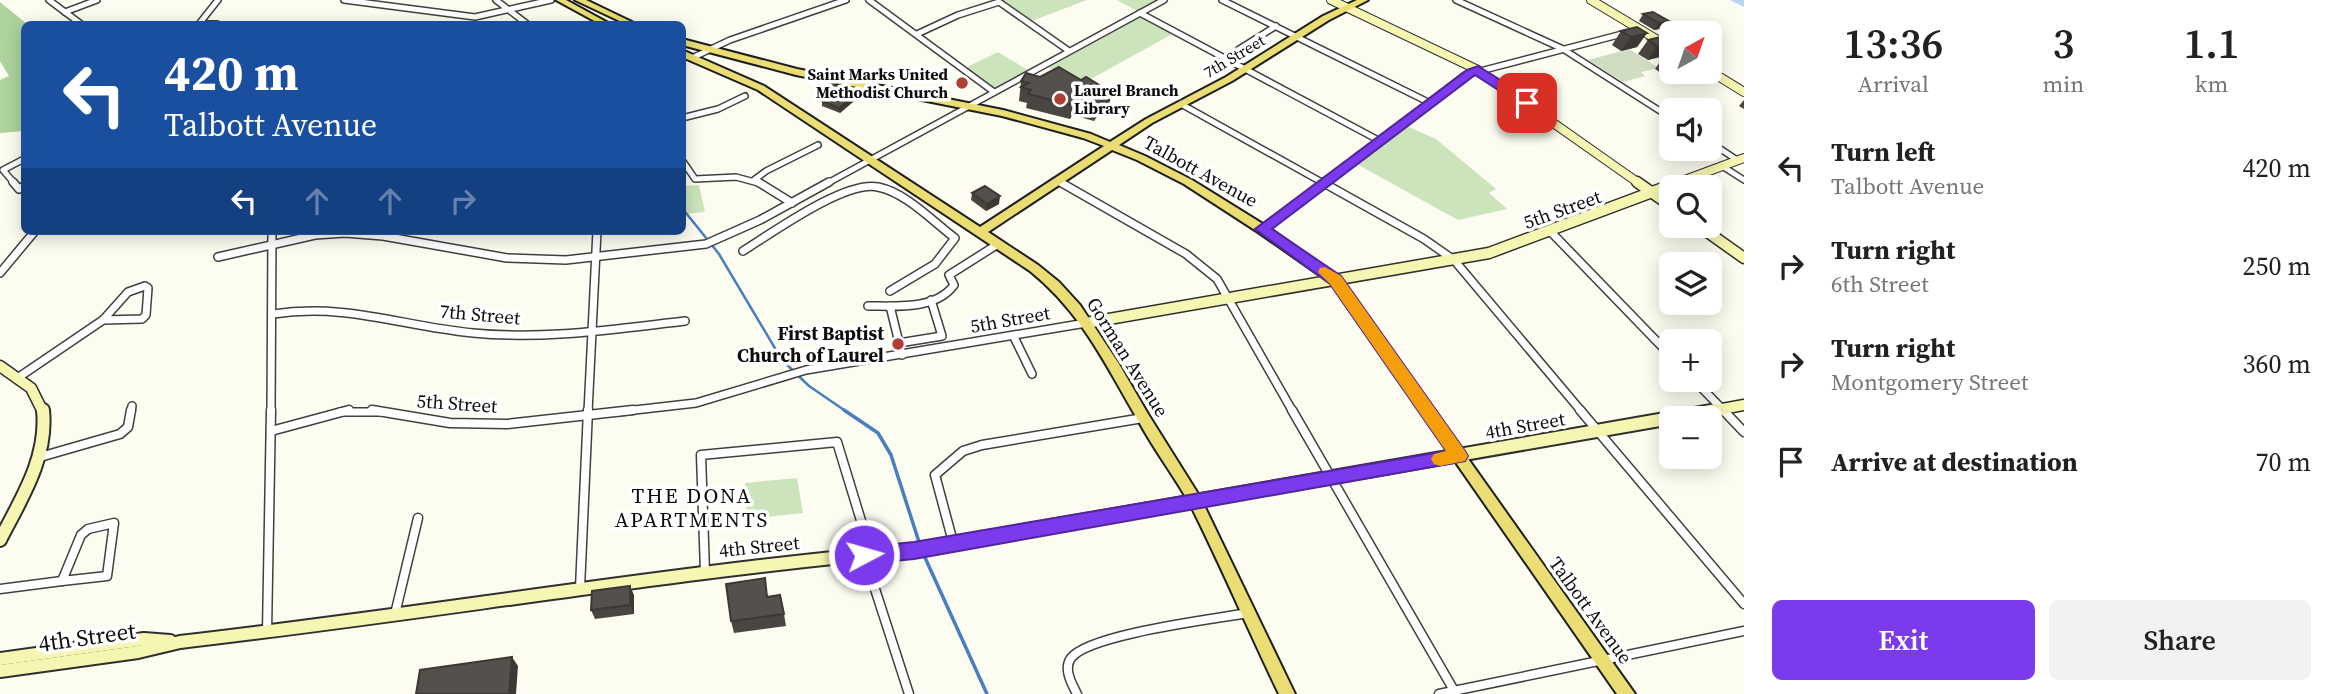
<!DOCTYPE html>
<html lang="en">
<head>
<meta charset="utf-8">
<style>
	:root { --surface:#fff; --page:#f2f2f2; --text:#222; --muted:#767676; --accent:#7c3aed }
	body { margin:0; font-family:"Source Serif 4",serif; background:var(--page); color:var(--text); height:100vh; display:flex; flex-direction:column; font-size:26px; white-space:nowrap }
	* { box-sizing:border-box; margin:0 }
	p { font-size:23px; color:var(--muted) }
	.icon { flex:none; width:38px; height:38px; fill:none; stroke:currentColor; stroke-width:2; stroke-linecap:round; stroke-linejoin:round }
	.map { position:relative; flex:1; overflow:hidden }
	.drawer { display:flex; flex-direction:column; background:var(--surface); width:595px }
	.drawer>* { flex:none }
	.top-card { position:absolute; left:21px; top:21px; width:665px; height:214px; border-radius:10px; box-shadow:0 4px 18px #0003; background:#1a4fa0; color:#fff; overflow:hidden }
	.needle { width:46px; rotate:40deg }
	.fabs { position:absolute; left:1659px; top:21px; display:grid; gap:14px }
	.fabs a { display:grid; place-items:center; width:63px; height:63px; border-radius:10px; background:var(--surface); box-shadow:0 4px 18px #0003; font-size:35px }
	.pin { position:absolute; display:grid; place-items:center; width:60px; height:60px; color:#fff; margin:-30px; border-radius:14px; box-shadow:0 4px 10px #0006 }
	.me { position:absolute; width:77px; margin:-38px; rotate:84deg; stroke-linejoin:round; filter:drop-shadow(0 0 5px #0008) }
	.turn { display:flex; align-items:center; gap:24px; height:147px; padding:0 28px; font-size:32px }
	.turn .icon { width:91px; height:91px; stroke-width:2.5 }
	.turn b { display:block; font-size:49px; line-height:60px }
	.lanes { display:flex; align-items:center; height:66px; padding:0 28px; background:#0003; justify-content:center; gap:35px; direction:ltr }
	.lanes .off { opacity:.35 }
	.eta { display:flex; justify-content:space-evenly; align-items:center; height:119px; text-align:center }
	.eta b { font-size:42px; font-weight:600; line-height:49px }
	.action { display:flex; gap:14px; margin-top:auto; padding:14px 28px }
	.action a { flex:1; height:80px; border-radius:10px; background:var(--accent); color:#fff; font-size:28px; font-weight:600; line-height:80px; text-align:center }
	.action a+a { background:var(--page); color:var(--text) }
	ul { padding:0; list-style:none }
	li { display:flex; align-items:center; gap:21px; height:98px; padding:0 28px }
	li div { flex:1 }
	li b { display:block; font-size:26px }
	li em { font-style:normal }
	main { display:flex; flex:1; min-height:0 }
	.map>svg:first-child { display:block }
	.green { fill:#cce4bc }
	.forest { fill:#aed39d }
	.cemetery { fill:#d1ddc3 }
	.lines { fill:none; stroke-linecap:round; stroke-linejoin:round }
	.stream-far1 { stroke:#487fbf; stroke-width:2.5 }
	.stream { stroke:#487fbf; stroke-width:3.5 }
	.river { fill:#b9d4f0; fill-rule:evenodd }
	.street-far2-casing { stroke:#404040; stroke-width:8 }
	.street-far1-casing { stroke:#404040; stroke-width:10 }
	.street-casing { stroke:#404040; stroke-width:11 }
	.secondary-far2-casing { stroke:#2f2f2f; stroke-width:10 }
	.secondary-far1-casing { stroke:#2f2f2f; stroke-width:13 }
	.secondary-casing { stroke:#2f2f2f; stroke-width:16 }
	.primary-casing { stroke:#1e1e1e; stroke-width:4 }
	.street-far2 { stroke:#fff; stroke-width:5 }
	.street-far1 { stroke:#fff; stroke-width:7 }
	.street { stroke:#fff; stroke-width:8 }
	.secondary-far2 { stroke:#f5f6b1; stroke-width:8 }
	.secondary-far1 { stroke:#f5f6b1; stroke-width:10 }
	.secondary { stroke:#f5f6b1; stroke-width:12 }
	.primary { fill:#eadd73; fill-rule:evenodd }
	.wall { fill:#494540 }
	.shaded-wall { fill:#3c3834 }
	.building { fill:#55504b; stroke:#3c3834; stroke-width:2 }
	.route { fill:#7c3aed; stroke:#51269a; stroke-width:2 }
	.slow { fill:#f59e0b }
	.poi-dot { fill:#af3f34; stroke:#fff; stroke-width:2.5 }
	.labels { text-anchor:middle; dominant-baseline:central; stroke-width:7; stroke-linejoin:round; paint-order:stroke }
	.far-street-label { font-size:16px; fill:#0d0d0d; stroke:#fff }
	.far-poi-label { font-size:16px; font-weight:bold; fill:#0d0d0d; stroke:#fff; text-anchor:end }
	.street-label { font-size:19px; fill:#0d0d0d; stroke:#fff }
	.poi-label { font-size:19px; font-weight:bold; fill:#0d0d0d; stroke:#fff; text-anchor:end }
	.neighbourhood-label { font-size:21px; letter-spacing:2px; fill:#0d0d0d; stroke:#fff }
	.near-street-label { font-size:23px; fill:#0d0d0d; stroke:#fff }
</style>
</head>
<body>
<main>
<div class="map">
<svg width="1744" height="694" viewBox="0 0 1744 694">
	<rect width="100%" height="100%" fill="#fdfcf0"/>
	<!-- green -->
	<g class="green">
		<polygon points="999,0 1087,0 1029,22"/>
		<polygon points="1117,0 1164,0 1141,12 1176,32 1080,85 1045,65 1139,12"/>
		<polygon points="998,52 1031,72 994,92 963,69"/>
		<polygon points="1402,124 1436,139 1496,189 1489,193 1507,209 1458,220 1353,162"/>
		<polygon points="699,185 705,212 683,214 683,186"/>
		<polygon points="797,478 803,513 747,519 745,483"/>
	</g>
	<!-- forest -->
	<polygon class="forest" points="0,2 27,24 24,24 24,131 0,133 0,80 9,76 0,61"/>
	<!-- cemetery -->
	<polygon class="cemetery" points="1629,49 1659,68 1641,72 1645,76 1623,82 1588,60"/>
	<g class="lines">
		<!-- stream-far1 -->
		<polyline class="stream-far1" points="682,208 719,254 782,360 809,386 847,412"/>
		<!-- stream -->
		<g class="stream">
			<polyline points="844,410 878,433 891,455 920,545"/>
			<polyline points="922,551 987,694"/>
		</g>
		<!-- river -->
		<polygon class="river" points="1730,0 1744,0 1744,7"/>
		<!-- street-far2 casing -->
		<g class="street-far2-casing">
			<g id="street-far2">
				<polyline points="49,0 81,24"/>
				<polyline points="344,0 475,17 551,0"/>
				<polyline points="496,0 527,24"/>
				<polyline points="869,0 994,92"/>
				<polyline points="1222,0 1430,103"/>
				<polyline points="1456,0 1563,49 1671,118"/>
				<polyline points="65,12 97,0"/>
				<polyline points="1140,13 1380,141"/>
				<polyline points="199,24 218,0"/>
				<polyline points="200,24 217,24"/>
				<polyline points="917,34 958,15 999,2 1069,51"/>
				<polyline points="694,57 730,40 846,0"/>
				<polyline points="1225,58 1276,26"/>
				<polyline points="1181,104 1325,184"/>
				<polyline points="682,118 718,109 745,96"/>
				<polyline points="1710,142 1737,160"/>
				<polyline points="682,160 695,179 736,177 762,184"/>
				<polyline points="1722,166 1744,180"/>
				<polyline points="754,180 766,171 818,145"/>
				<polyline points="1059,182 1063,184"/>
				<polyline points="15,184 3,170 24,159"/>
				<polyline points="826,184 1164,0"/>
				<polyline points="1325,184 1465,75 1626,33"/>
			</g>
		</g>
		<!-- street-far1 casing -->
		<g class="street-far1-casing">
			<g id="street-far1">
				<polyline points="13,182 19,189 24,186"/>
				<polyline points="758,182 792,203"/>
				<polyline points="1060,182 1186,254 1217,279 1293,412"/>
				<polyline points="1322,182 1424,239 1454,260 1582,412"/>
				<polyline points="1262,229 1327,182"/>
				<polyline points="1551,232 1671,356"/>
				<path d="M 743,251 C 772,233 845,180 878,187 C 907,193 932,221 955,238 L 935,264 L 890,291"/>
				<polyline points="218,257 315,235 345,233 383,236 507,258 566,260 706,244 760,220 829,182"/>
				<polyline points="0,273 35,231"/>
				<polygon points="145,286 148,288 146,315 142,319 103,320 128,292"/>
				<path d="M 868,306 C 896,306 936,310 954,285 L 949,275 L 998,244"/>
				<polyline points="890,306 902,355"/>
				<path d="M 273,314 C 347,303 401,326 473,333 C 544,340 615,329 685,321"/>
				<polyline points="1014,337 1032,374"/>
				<polyline points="899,343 942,336 931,300"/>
				<polyline points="19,377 103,320"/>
				<polyline points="1694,380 1725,412"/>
				<polyline points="131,412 132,406"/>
				<polyline points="271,412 272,231"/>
				<polyline points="340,412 383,412"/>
				<polyline points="588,412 597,231"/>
				<polyline points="617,412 696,403 806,370 1086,323"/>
			</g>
		</g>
		<!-- street casing -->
		<g class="street-casing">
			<g id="street">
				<polyline points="372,410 450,423 507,424 633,410"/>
				<polyline points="1292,410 1456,694"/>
				<polyline points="1580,410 1744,604"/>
				<polyline points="1723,410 1744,432"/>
				<polyline points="271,431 349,410"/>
				<polyline points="40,457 120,434 128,427 131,410"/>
				<polygon points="114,523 107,576 62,581 81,535 88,529"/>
				<polyline points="953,542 935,475 963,451 982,445 1143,418"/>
				<polyline points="705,572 701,455 837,442 866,537 864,555 909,694"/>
				<polyline points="580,588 588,410"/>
				<polyline points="0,589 62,581"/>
				<polyline points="395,614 418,518"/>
				<polyline points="267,632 271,410"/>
				<path d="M 1077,694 C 1072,684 1063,669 1071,658 C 1089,634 1215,619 1248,613"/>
				<polyline points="1439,694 1744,631"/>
			</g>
		</g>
		<!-- secondary-far2 casing -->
		<g class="secondary-far2-casing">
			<g id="secondary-far2">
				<polyline points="1331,0 1478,70 1640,184"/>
				<polyline points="1591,0 1671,48"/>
				<polyline points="1710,71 1744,92"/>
				<polyline points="1674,184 1744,158"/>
			</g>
		</g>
		<!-- secondary-far1 casing -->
		<g class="secondary-far1-casing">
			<g id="secondary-far1">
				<polyline points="1637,182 1671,206"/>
				<polyline points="1699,226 1744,258"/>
				<polyline points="1086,323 1489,253 1679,182"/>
				<polyline points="0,366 31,388 43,412"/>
				<polyline points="1706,412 1744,405"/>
			</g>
		</g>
		<!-- secondary casing -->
		<g class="secondary-casing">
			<g id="secondary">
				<polyline points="1672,418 1716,410"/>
				<path d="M 0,540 C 21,499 48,458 43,410"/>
				<polyline points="0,659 144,639 170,641"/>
				<path d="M 0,671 L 138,652 L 180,642 C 425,614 668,572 914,550 L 1671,418"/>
			</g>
		</g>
		<!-- primary casing -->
		<g class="primary-casing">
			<g id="primary">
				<polygon points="556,0 566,0 610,24 600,24"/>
				<polygon points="575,0 586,0 636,24 626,24"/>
				<path d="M 1357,0 L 1368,0 L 1329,20 L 1232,81 L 1152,123 L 1119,145 L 1145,156 L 1192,180 L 1266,226 L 1339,277 L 1635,694 L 1617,694 L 1331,283 L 1258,232 L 1184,184 L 1137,160 L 1112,150 L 988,232 L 1038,265 L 1059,282 L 1080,305 L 1119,364 L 1148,414 L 1200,497 L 1295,694 L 1279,694 C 1249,632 1222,568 1191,506 C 1175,477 1154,450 1138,420 C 1105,364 1082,313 1030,271 L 758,90 L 682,57 L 682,50 L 764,86 L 980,227 L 1104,146 L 1083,138 L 1002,116 L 796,75 L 682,45 L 682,39 L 797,69 L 1003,110 L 1091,134 L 1110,142 L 1146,119 L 1226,77 L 1323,16 Z"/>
			</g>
		</g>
		<!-- street-far2 -->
		<use href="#street-far2" class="street-far2"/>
		<!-- street-far1 -->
		<use href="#street-far1" class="street-far1"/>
		<!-- street -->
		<use href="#street" class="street"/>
		<!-- secondary-far2 -->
		<use href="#secondary-far2" class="secondary-far2"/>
		<!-- secondary-far1 -->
		<use href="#secondary-far1" class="secondary-far1"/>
		<!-- secondary -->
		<use href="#secondary" class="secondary"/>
		<!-- primary -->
		<use href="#primary" class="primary"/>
	</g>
	<!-- wall -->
	<g class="wall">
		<polygon points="1643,14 1669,21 1664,28 1654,30 1639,21"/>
		<polygon points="1621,31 1647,33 1637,47 1621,51 1612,45"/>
		<polygon points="1665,36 1666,54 1671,53 1671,72 1690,72 1669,78 1655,69 1664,56 1648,60 1638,54 1648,40"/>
		<polygon points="1040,77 1081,80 1103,93 1111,95 1108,109 1104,117 1097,116 1094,121 1072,115 1070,119 1026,108 1027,103 1019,101 1021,81"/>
		<polygon points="840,90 854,101 840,113 822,106 822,101"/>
		<polygon points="1744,100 1744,109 1739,106"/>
		<polygon points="972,193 999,204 986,211 971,200"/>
		<polygon points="634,595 634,614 595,619 591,610"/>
		<polygon points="768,597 784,614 786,626 734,633 731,621"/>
	</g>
	<!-- shaded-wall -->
	<g class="shaded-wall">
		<polygon points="1669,21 1664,28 1654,30 1659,23"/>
		<polygon points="1647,33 1637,47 1621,51 1631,37"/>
		<polygon points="1671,43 1671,47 1666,55 1648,60 1657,46"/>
		<polygon points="1674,72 1690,72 1669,78"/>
		<polygon points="1104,88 1097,116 1094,121 1102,93"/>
		<polygon points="1111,95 1108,109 1104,117 1107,103"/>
		<polygon points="854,96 854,101 840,113 839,108"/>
		<polygon points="1074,101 1072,115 1070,119 1072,105"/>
		<polygon points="1000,196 999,204 986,211 987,204"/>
		<polygon points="630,586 634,595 634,614 630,605"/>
		<polygon points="512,657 518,666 516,694 509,694"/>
	</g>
	<!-- building -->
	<g class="building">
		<polygon points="1653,12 1669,21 1659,23 1643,14"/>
		<polygon points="1637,27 1647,33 1631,37 1621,31"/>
		<polygon points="1665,36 1671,40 1671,43 1657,46 1648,40"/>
		<polygon points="1671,53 1671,59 1665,55"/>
		<polygon points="1059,67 1081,80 1086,77 1104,88 1102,93 1111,95 1107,103 1101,101 1097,107 1074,101 1072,105 1028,94 1031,90 1021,87 1029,83 1021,81 1026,73 1040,77"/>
		<polygon points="831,85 839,86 838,89 854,96 839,108 822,101"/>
		<polygon points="985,186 1000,196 987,204 972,193"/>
		<polygon points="765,578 767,597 780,595 784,614 731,621 726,584"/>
		<polygon points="630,586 630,605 591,610 592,591"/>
		<polygon points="512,657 509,694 416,694 420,670"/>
	</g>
	<!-- route -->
	<polygon class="route" points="1478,66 1532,100 1532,106 1523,106 1475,75 1272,229 1341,276 1465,451 1468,456 1465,461 914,559 864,564 858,561 855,555 858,549 864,547 914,542 1446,451 1330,284 1255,229 1467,70"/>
	<!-- slow -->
	<polygon class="slow" points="1325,267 1341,276 1465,451 1468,456 1465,461 1440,466 1434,464 1431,459 1434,454 1446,451 1330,284 1318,272 1320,268"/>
	<!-- markers -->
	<g class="poi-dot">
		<circle cx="962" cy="83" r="7"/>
		<circle cx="1060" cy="99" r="7"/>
		<circle cx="898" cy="344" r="7"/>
	</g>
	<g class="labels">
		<!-- far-street labels -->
		<g class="far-street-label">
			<text transform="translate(1234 56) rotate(-31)">7th Street</text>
		</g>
		<!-- far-poi labels -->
		<g class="far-poi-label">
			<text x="948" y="74">Saint Marks United<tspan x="948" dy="18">Methodist Church</tspan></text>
			<text x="1074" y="90" text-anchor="start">Laurel Branch<tspan x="1074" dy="18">Library</tspan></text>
		</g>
		<!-- street labels -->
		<g class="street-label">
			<text transform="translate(1201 171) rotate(29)">Talbott Avenue</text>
			<text transform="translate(1562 209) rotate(-20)">5th Street</text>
			<text transform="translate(480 314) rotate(5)">7th Street</text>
			<text transform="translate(1010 319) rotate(-10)">5th Street</text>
			<text transform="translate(1128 357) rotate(58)">Gorman Avenue</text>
			<text transform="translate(457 403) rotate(4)">5th Street</text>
			<text transform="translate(1525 425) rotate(-10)">4th Street</text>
			<text transform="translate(759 546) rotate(-6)">4th Street</text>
			<text transform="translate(1591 610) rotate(54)">Talbott Avenue</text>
		</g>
		<!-- poi labels -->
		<g class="poi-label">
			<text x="884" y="333">First Baptist<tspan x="884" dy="22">Church of Laurel</tspan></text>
		</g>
		<!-- neighbourhood labels -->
		<g class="neighbourhood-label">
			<text x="692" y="495">THE DONA<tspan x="692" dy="24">APARTMENTS</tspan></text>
		</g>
		<!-- near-street labels -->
		<g class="near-street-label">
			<text transform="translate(87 637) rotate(-8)">4th Street</text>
		</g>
	</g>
</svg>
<div class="fabs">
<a><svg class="needle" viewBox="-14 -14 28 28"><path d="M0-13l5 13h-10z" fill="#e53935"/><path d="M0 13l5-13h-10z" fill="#767676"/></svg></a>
<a><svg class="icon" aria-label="sound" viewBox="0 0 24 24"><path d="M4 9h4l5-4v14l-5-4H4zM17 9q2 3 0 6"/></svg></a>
<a><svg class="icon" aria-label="search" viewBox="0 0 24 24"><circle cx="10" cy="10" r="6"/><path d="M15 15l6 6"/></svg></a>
<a><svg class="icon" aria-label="layers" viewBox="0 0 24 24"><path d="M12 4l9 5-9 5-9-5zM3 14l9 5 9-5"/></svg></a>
<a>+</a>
<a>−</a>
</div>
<div class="pin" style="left:1527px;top:103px;background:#d93025"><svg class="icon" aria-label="arrive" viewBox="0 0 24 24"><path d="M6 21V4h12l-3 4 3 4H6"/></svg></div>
<svg class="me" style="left:864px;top:555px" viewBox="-20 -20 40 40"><circle r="17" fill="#7c3aed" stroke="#fff" stroke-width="3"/><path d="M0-11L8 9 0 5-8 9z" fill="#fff"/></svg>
<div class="top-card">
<div class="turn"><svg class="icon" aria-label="left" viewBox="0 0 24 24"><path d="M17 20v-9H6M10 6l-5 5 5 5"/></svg><div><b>420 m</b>Talbott Avenue</div></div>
<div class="lanes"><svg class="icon" aria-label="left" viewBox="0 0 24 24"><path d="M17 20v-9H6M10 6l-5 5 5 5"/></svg><svg class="icon off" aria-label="ahead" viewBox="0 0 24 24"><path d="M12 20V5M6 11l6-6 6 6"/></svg><svg class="icon off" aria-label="ahead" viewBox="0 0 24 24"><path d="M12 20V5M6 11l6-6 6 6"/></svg><svg class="icon off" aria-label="right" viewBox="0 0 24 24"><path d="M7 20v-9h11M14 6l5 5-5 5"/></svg></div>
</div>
</div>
<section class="drawer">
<div class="eta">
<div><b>13:36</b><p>Arrival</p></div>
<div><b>3</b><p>min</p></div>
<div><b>1.1</b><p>km</p></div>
</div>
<ul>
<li><svg class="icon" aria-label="left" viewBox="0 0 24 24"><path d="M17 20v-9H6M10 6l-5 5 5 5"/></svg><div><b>Turn left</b><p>Talbott Avenue</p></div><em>420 m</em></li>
<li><svg class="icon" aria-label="right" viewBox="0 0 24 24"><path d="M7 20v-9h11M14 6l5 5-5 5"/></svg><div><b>Turn right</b><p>6th Street</p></div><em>250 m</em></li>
<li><svg class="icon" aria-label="right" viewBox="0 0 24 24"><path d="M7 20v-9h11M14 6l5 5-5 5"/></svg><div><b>Turn right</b><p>Montgomery Street</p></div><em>360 m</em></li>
<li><svg class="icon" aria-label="arrive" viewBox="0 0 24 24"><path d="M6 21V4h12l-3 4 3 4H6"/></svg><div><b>Arrive at destination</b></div><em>70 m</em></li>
</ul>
<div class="action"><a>Exit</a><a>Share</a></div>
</section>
</main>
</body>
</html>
